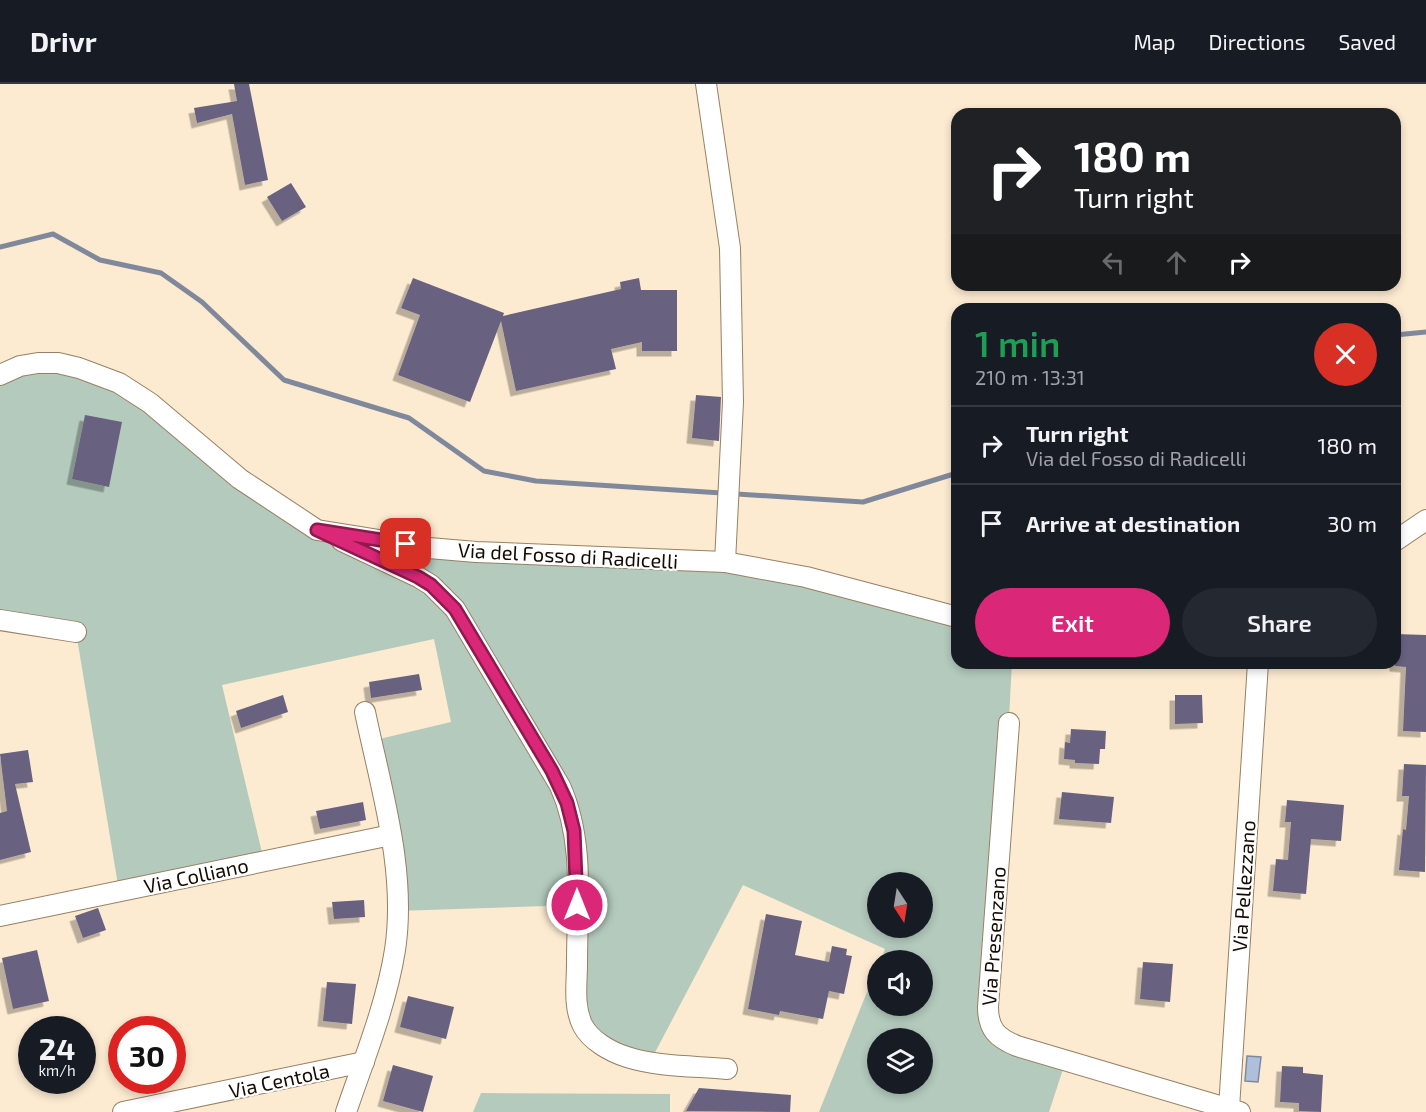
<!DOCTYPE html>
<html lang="en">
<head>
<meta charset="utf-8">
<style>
	:root { --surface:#171b24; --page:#242831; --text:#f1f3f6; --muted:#9ea1a6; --line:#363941; --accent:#db2777 }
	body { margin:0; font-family:"Exo 2",sans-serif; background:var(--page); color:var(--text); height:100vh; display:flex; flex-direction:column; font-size:22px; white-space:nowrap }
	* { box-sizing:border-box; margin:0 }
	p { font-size:20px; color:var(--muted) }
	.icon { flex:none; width:33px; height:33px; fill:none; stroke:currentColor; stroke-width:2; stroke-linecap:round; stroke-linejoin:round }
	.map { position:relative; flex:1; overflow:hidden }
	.sheet { position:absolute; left:951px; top:219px; width:450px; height:366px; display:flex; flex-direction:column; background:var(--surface); border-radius:18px; box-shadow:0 3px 9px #0003 }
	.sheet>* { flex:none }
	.guide { position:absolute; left:951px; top:24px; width:450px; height:183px; border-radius:18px; box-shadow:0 3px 9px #0003; background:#202124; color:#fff; overflow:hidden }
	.needle { width:39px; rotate:168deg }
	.controls { position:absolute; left:867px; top:788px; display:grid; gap:12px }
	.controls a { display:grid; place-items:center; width:66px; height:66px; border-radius:50%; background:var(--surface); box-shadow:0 3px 9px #0003; font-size:30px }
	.speed { position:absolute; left:18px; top:932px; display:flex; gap:12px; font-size:30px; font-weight:700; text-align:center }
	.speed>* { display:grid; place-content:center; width:78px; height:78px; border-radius:50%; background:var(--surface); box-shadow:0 3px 9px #0003; line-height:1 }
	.speed small { font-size:15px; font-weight:400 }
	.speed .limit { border:9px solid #d22; background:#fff; color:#111 }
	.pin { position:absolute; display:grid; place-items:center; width:51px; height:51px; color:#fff; margin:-26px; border-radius:12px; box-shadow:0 3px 9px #0006 }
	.me { position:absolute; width:66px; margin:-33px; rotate:0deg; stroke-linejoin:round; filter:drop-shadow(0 0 4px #0008) }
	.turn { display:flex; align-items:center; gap:21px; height:126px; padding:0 24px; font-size:27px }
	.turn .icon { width:78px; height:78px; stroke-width:2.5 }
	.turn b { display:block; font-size:42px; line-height:51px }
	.lanes { display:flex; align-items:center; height:57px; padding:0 24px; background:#0003; justify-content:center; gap:30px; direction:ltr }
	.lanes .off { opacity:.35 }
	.round { display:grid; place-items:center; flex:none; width:63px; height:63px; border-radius:32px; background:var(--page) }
	.overview { display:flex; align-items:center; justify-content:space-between; height:102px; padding:0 24px }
	h1 { font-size:36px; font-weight:600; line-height:45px; color:#1e9e55 }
	.cta { display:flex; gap:12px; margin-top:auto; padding:12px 24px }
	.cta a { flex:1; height:69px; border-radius:36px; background:var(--accent); color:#fff; font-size:24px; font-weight:600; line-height:69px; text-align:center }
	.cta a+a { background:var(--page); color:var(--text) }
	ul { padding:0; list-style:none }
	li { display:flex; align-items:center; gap:18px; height:78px; padding:0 24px; border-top:2px solid var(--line) }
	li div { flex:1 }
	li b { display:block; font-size:22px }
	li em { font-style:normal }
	header { display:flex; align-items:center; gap:36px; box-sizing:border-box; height:84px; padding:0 30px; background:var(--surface); border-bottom:2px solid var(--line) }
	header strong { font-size:28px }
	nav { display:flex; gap:33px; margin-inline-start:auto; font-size:21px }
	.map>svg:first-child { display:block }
	.green { fill:#b4cabd; fill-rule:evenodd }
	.water { fill:#aebfdc; stroke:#80899b; stroke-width:1.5 }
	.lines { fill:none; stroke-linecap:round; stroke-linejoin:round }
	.stream { stroke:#80899b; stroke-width:5 }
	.building { fill:#676280; filter:url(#shadow) }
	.minor-casing { stroke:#968164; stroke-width:22 }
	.minor { stroke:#fff; stroke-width:20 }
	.route-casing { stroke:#8e194d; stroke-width:15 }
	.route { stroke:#db2777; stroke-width:10 }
	.labels { text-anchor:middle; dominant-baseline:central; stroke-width:4.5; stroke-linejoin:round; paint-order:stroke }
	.street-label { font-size:20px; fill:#140c03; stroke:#fff }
</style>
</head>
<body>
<header>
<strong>Drivr</strong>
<nav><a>Map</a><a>Directions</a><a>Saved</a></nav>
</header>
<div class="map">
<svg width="1426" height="1028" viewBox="0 0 1426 1028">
	<defs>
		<filter id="shadow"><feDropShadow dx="-5.5" dy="5.5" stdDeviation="0" flood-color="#0004"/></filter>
	</defs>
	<rect width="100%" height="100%" fill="#fcead1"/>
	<!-- green -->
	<g class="green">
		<path d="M 20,282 L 108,294 L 317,446 L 725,478 L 957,533 L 957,579 L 1012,579 L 992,946 L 1066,976 L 1049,1028 L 819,1028 L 877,883 L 878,921 L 922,921 L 922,876 L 881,876 L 885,865 L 743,801 L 650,978 L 613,967 L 577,922 L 577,821 L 397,827 L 371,657 L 451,638 L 434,555 L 222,601 L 264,777 L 119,807 L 76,548 L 0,536 L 0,297 ZM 878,798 L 922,798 L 922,843 L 878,843 ZM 878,954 L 922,954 L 922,999 L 878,999 Z"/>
		<polygon points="481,1009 670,1010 670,1028 473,1028"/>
	</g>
	<!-- water -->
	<polygon class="water" points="1247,972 1261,973 1258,998 1245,997"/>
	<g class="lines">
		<!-- stream -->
		<g class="stream">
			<polyline points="0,163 53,150 100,176 161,189 202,218 284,296 409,334 484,387 536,397 863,418 957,389"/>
			<polyline points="1395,251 1426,248"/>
		</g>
	</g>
	<!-- building -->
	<g class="building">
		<polygon points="234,0 249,0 268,96 245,101 232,30 197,39 194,24 237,17"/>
		<polygon points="291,99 306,123 282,137 267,113"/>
		<polygon points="413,194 504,229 503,232 621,205 620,198 639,194 641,206 677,206 677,267 642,267 642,258 611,265 616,285 516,307 501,237 470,318 398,291 420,231 401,224"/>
		<polygon points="696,311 721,313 719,357 692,354"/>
		<polygon points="85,331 122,338 109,403 72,395"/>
		<polygon points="1395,550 1426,551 1426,648 1403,647 1406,583 1395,582"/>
		<polygon points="419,590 422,606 371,614 369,598"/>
		<polygon points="283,611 288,628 241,644 236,627"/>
		<polygon points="1175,611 1202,611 1203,639 1175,640"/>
		<polygon points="1071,645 1106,647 1105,665 1100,665 1099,680 1075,679 1075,676 1064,675 1065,658 1070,659"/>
		<polygon points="28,666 33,698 15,700 31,768 0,776 0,729 7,727 0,670"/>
		<polygon points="1404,680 1426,681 1425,788 1399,786 1403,745 1406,746 1409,712 1402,712"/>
		<polygon points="1062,708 1114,713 1111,739 1059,735"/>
		<polygon points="1287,716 1344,721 1341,757 1311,755 1306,810 1273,807 1276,775 1288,776 1291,738 1285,738"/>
		<polygon points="363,718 366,736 320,745 316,727"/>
		<polygon points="364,816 365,833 334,835 332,818"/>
		<polygon points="98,824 106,846 83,854 75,832"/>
		<polygon points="766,830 802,837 795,871 829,878 832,862 847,865 846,871 852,872 844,910 829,907 823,935 780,927 779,931 748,925"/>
		<polygon points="37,866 49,917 13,925 2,874"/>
		<polygon points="1143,878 1173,880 1170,918 1140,915"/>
		<polygon points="327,898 356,900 352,940 323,937"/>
		<polygon points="408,912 454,923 446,955 400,943"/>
		<polygon points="393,981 433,992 423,1028 383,1017"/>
		<polygon points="1282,982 1303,983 1303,989 1323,991 1321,1028 1299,1027 1299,1019 1280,1018"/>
		<polygon points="699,1004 791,1011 790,1028 686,1027"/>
	</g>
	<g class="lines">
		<!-- minor casing -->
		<g class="minor-casing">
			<g id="minor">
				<polyline points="706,0 730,164 733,318 725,478"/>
				<polyline points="0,291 20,282 38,279 58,279 79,284 119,299 150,319 240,395 317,446 429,464 476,468 725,478 806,493 957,533"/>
				<path d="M 342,457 L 418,493 L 431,501 L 455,525 L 560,702 C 585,757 577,821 577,879 C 577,899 573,923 583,942 C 591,957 611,968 627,973 C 658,983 695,982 727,985"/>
				<polyline points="1395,457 1426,436"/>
				<polyline points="0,536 76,548"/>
				<path d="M 1009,639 L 988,923 C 988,945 997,954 1017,962 L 1240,1028"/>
				<polyline points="0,832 391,751"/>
				<polyline points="1229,1024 1258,579"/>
				<polyline points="123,1028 364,978"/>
				<path d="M 346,1028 C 364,975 386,922 395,866 C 407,787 381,705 365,628"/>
			</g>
		</g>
		<!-- minor -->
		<use href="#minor" class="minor"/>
	</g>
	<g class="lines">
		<!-- route casing -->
		<g class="route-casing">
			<polyline id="route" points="406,460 317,446 418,493 431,501 455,525 552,687 567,719 574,747 577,821"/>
		</g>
		<!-- route -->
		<use href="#route" class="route"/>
	</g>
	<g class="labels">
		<!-- street labels -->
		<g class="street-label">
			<text transform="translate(568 471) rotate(3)">Via del Fosso di Radicelli</text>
			<text transform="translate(196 791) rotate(-12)">Via Colliano</text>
			<text transform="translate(1243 802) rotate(-86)">Via Pellezzano</text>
			<text transform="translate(993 852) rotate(-86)">Via Presenzano</text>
			<text transform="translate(279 996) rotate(-12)">Via Centola</text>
		</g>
	</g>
</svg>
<div class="controls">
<a><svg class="needle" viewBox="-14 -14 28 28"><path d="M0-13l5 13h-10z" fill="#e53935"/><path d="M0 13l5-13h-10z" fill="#9ea1a6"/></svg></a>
<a><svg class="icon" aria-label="sound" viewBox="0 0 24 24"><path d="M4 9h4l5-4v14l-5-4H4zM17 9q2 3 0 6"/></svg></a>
<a><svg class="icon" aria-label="layers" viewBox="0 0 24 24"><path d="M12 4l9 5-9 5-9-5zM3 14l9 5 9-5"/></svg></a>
</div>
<div class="speed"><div>24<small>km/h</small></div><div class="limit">30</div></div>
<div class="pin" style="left:406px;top:460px;background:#d93025"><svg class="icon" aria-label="arrive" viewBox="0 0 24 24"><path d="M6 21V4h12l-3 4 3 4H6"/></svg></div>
<svg class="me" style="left:577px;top:821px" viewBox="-20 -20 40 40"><circle r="17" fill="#db2777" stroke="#fff" stroke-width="3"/><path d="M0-11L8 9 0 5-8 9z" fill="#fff"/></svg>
<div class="guide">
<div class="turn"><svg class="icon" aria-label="right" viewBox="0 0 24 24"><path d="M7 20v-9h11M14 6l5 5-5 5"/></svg><div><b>180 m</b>Turn right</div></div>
<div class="lanes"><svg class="icon off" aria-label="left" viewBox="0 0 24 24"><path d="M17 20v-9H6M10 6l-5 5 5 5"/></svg><svg class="icon off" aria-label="ahead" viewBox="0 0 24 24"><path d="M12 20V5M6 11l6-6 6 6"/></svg><svg class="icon" aria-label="right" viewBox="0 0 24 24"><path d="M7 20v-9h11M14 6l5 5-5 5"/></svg></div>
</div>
<section class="sheet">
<div class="overview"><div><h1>1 min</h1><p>210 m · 13:31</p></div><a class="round" style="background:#d93025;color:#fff"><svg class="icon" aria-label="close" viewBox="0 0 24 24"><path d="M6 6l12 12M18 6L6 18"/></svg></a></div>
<ul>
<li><svg class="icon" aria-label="right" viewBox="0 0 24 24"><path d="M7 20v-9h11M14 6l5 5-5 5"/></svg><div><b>Turn right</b><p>Via del Fosso di Radicelli</p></div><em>180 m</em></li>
<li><svg class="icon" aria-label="arrive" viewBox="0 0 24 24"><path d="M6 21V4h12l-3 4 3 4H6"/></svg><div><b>Arrive at destination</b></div><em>30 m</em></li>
</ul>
<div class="cta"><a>Exit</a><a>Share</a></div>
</section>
</div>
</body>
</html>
